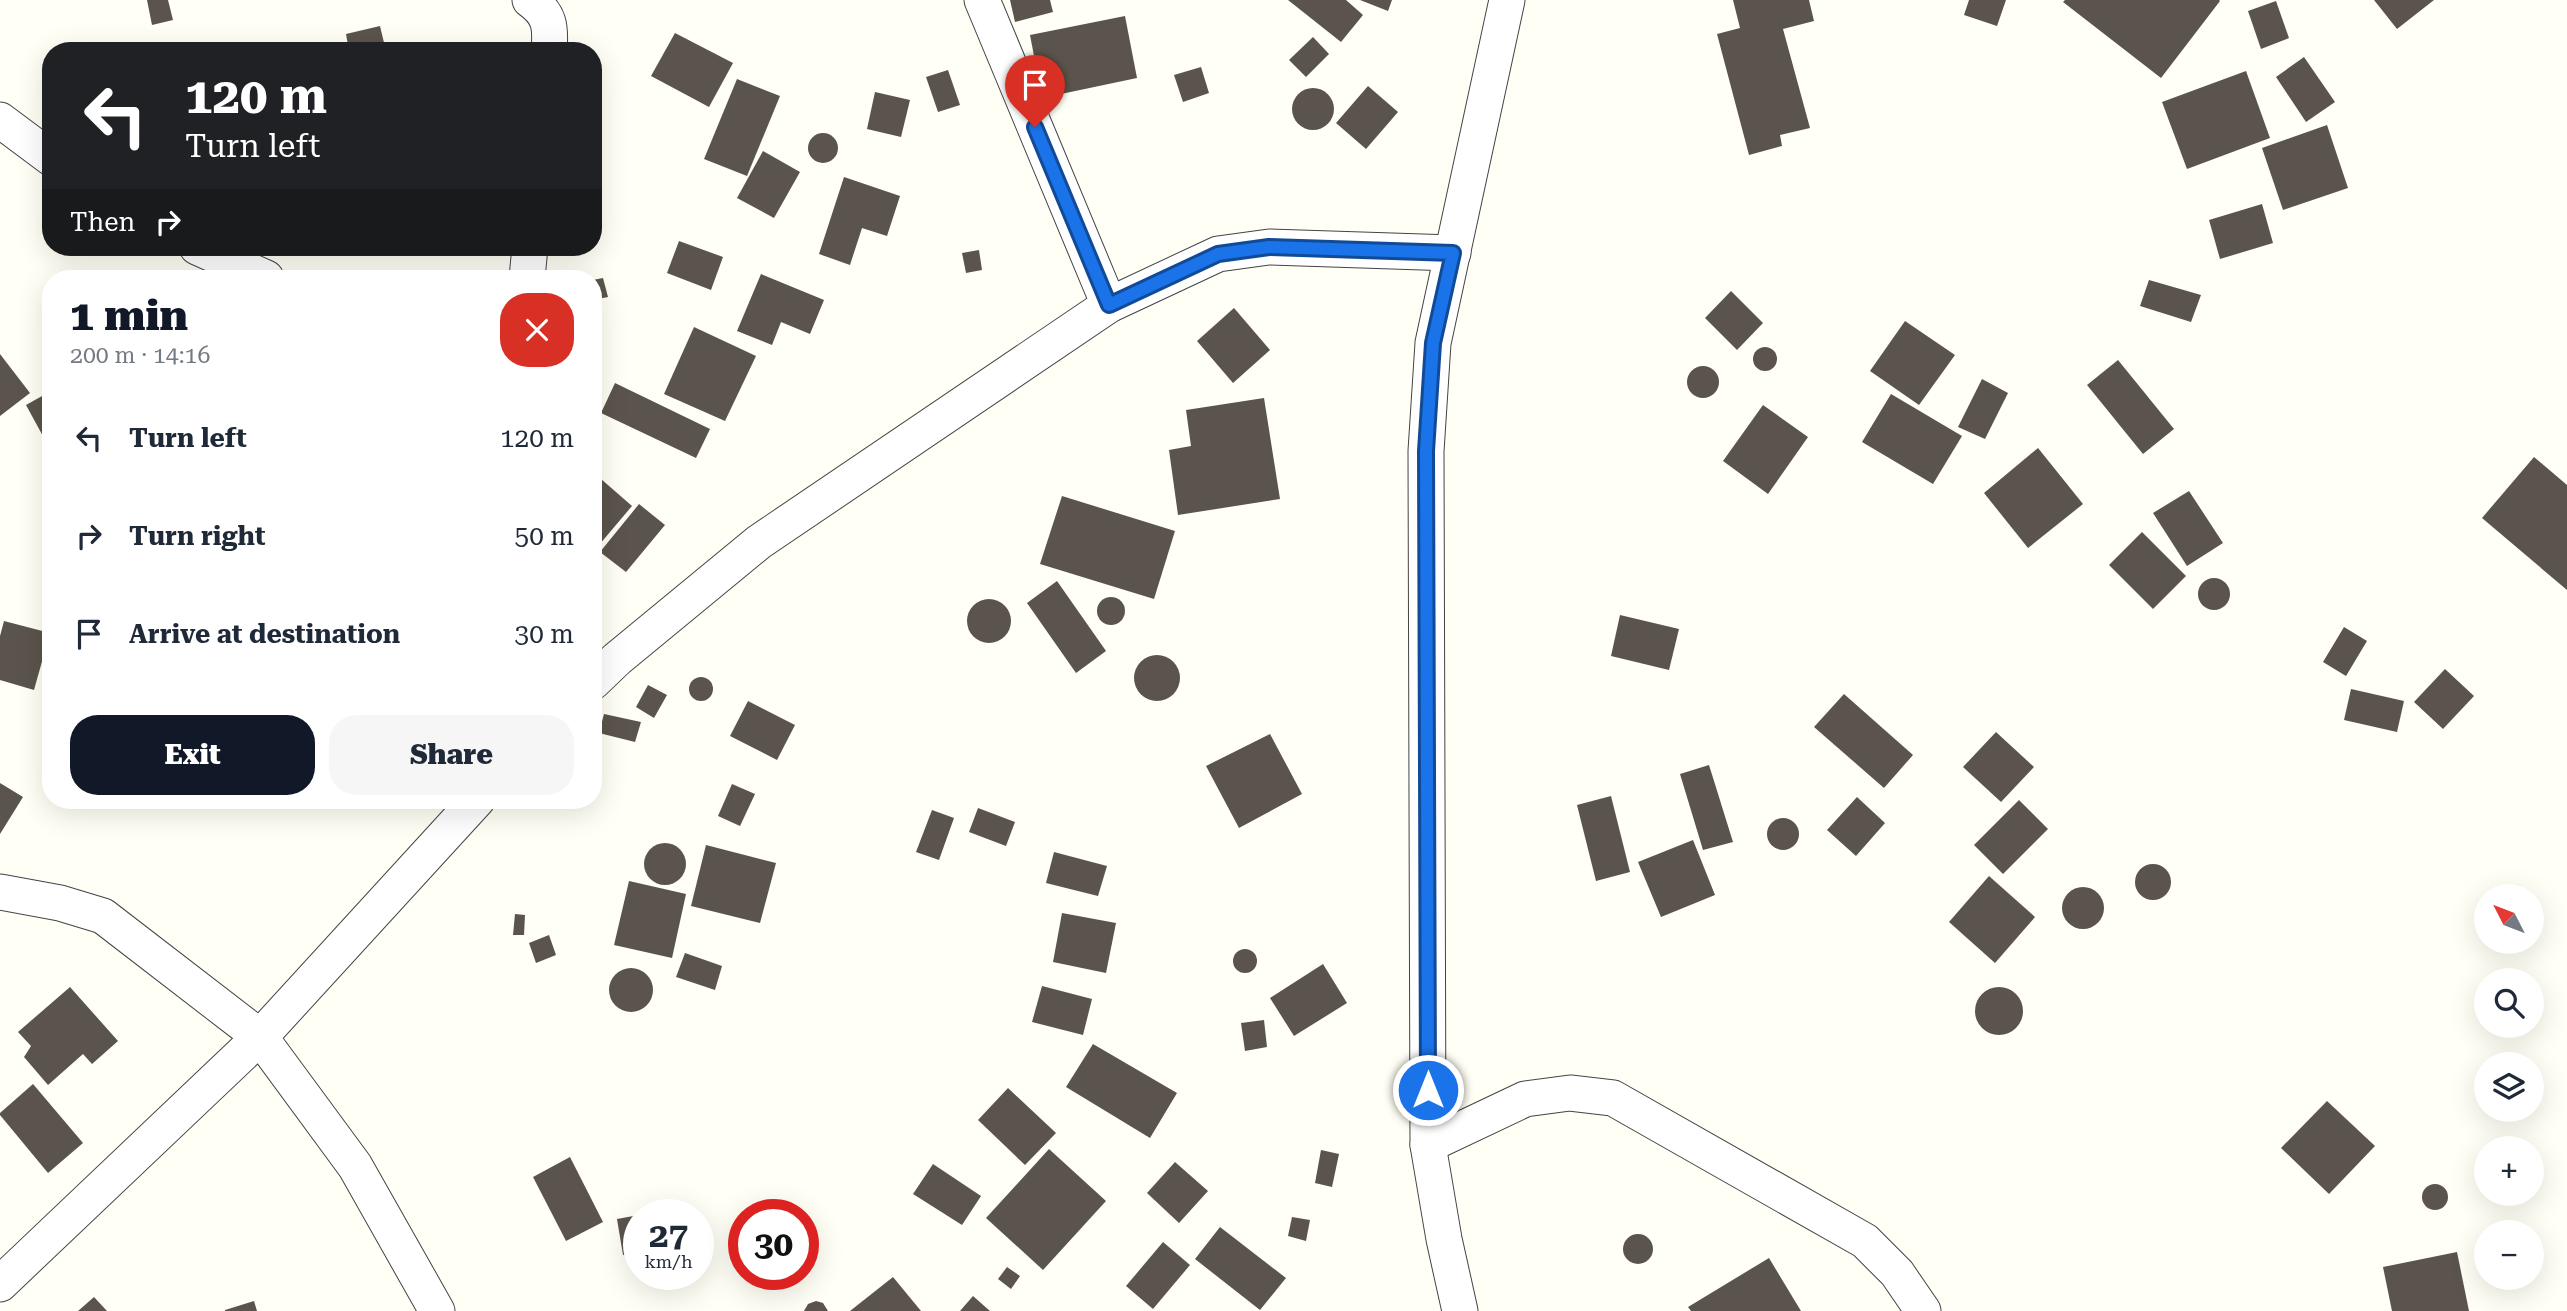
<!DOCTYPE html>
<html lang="en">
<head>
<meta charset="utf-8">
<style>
	:root { --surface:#fff; --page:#f6f6f7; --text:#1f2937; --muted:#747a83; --accent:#111827 }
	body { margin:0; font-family:"Roboto Serif",serif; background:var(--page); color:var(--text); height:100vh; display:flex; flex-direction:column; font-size:26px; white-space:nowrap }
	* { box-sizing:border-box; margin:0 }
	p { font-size:23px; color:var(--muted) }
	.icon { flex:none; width:38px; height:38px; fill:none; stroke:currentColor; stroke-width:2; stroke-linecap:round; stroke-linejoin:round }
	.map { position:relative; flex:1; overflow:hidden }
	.sheet { position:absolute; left:42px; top:270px; width:560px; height:539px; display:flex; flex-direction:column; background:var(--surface); border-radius:28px; box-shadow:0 7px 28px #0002 }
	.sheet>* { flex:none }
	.guide { position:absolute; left:42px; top:42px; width:560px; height:214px; border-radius:28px; box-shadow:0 7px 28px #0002; background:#202124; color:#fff; overflow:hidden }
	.needle { width:46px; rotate:312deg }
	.controls { position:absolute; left:2474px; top:884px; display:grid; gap:14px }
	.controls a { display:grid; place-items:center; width:70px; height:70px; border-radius:50%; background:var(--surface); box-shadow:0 7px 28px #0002; font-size:35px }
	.speed { position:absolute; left:623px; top:1199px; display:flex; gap:14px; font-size:35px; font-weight:700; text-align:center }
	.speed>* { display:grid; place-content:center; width:91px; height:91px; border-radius:50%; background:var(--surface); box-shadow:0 7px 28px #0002; line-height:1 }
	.speed small { font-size:18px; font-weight:400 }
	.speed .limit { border:10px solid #d22; background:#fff; color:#111 }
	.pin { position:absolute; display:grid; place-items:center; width:60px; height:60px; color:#fff; margin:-72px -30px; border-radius:50% 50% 50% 0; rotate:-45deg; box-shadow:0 0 7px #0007 }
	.pin .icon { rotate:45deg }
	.me { position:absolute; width:77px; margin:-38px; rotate:0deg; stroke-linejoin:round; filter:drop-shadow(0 0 5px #0008) }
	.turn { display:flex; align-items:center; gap:24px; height:147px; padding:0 28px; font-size:32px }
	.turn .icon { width:91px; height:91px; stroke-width:2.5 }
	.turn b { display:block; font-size:49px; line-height:60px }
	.then { display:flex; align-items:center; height:66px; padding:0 28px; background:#0003; gap:14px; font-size:26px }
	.round { display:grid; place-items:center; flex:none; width:74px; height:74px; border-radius:28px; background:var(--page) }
	.headline { display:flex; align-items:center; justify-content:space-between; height:119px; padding:0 28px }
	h1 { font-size:42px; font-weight:800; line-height:52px; color:var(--accent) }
	.action { display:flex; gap:14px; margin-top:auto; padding:14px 28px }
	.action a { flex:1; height:80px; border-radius:28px; background:var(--accent); color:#fff; font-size:28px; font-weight:800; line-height:80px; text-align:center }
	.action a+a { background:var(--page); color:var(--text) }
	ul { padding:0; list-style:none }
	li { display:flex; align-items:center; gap:21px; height:98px; padding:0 28px }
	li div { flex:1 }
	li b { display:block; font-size:26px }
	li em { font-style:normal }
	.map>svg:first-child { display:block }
	.building { fill:#5b544c }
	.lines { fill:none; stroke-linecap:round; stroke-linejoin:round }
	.minor-casing { stroke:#444; stroke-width:37 }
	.minor { stroke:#fff; stroke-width:35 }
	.route-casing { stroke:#114b97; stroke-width:18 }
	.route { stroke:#1a73e8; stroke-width:12 }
</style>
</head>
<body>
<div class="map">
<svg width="2567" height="1311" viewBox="0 0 2567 1311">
	<rect width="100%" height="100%" fill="#fffff5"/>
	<!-- building -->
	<g class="building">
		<polygon points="147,0 168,0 173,20 152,25"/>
		<polygon points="1010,0 1050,0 1053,12 1015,22"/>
		<polygon points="1288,0 1346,0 1363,15 1341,42"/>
		<polygon points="1360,0 1392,0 1388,11"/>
		<polygon points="1733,0 1809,0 1814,21 1783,29 1810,128 1780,135 1782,146 1749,155 1717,34 1740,28"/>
		<polygon points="1969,0 2006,0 1997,26 1964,15"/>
		<polygon points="2065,0 2219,0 2220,1 2161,78 2063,2"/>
		<polygon points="2374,0 2434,0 2397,29"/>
		<polygon points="2276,1 2289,38 2261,49 2248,11"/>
		<polygon points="1125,16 1137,78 1042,98 1030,35"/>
		<polygon points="380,26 386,51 349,51 346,34"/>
		<polygon points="675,33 733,63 709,107 651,76"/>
		<polygon points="1313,37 1329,54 1306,77 1289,60"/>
		<polygon points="2304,57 2335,102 2306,122 2276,77"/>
		<polygon points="1201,67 1209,93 1183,102 1174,75"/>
		<polygon points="948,70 960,105 938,112 926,77"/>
		<polygon points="2246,71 2270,138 2187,169 2162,102"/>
		<polygon points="737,79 780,96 747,176 704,159"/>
		<polygon points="1368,86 1398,112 1366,149 1336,123"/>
		<circle cx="1313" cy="109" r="21"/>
		<polygon points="875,92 910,100 901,137 867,129"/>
		<polygon points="2327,125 2348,188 2283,210 2262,148"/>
		<circle cx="823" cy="148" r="15"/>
		<polygon points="763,151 800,172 774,218 737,198"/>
		<polygon points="844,177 900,196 887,236 862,228 850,265 819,254"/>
		<polygon points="2262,204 2273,243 2220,259 2209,220"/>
		<polygon points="679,241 723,257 711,290 667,273"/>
		<polygon points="979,250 982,270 966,273 962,253"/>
		<polygon points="761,274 824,300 810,334 781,322 772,345 737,331"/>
		<polygon points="603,278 608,297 593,300 593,280"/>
		<polygon points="2149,280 2201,295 2191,322 2140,306"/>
		<polygon points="1731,291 1763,323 1737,350 1705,318"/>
		<polygon points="1234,308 1270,350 1233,383 1197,341"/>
		<polygon points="1905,321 1955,355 1919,405 1870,371"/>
		<polygon points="694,327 756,356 725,421 664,394"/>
		<circle cx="1765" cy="359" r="12"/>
		<polygon points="0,354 30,393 0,416"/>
		<polygon points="2118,360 2174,429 2143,454 2087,385"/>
		<circle cx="1703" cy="382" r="16"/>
		<polygon points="1982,379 2008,393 1985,439 1958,427"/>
		<polygon points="615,383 710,429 696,458 601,413"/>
		<polygon points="51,391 51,434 44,438 26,405"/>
		<polygon points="1891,394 1962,436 1933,484 1862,442"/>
		<polygon points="1264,398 1280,499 1178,515 1169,450 1191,446 1186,410"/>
		<polygon points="1763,405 1808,437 1768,494 1723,461"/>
		<polygon points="2038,448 2083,504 2028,548 1984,493"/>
		<polygon points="2534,457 2567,485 2567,590 2482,518"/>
		<polygon points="593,472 632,506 599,545 593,540"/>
		<polygon points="2189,491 2223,543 2187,566 2153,513"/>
		<polygon points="1062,496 1175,531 1154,599 1040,564"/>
		<polygon points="639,504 665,525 626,572 600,552"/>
		<polygon points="2142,532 2186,576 2153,609 2109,565"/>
		<circle cx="2214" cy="594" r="16"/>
		<polygon points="1057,581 1106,651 1076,673 1027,603"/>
		<circle cx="1111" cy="611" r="14"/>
		<circle cx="989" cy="621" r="22"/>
		<polygon points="1620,615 1679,629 1669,670 1611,656"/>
		<polygon points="4,621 50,633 34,690 0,680 0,636"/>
		<polygon points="2344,627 2367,641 2346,676 2323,662"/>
		<circle cx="1157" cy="678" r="23"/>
		<polygon points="2445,669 2474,696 2443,729 2414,702"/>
		<circle cx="701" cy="689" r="12"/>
		<polygon points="648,685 667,695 654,718 636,707"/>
		<polygon points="2351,689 2404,701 2397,732 2344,720"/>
		<polygon points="1844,694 1913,755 1884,788 1814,727"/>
		<polygon points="748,701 795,725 777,760 730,736"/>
		<polygon points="604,714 641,722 635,742 599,733"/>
		<polygon points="1996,732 2034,767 2001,802 1963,767"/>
		<polygon points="1270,734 1302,794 1239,828 1206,766"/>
		<polygon points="1709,765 1733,842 1703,850 1680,774"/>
		<polygon points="0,783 23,797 0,834"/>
		<polygon points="732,784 755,794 740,826 718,816"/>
		<polygon points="1611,796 1630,872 1596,881 1577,805"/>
		<polygon points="1857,797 1885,823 1856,856 1827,830"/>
		<polygon points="2019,800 2048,829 2003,874 1974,845"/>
		<polygon points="978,808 1015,822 1006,846 969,832"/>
		<polygon points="932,810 954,818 939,860 916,852"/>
		<circle cx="1783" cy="834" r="16"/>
		<polygon points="1693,840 1715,895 1661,917 1638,862"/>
		<circle cx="665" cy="864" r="21"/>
		<polygon points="706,845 776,863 760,923 691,906"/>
		<polygon points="1054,852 1107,866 1098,896 1046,883"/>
		<circle cx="2153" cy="882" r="18"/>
		<polygon points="1989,876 2035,917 1995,963 1949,922"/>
		<polygon points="629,881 686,894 672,958 614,945"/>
		<circle cx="2083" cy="908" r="21"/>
		<polygon points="1062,913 1116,923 1106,973 1053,962"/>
		<polygon points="515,914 525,915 524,935 513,935"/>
		<polygon points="549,935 556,955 536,963 529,943"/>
		<circle cx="1245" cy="961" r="12"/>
		<polygon points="685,953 722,966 715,990 676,977"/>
		<polygon points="1323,964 1347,1003 1294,1036 1270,998"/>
		<circle cx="631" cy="990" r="22"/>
		<polygon points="1042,986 1092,999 1083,1035 1032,1022"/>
		<polygon points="70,987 118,1041 92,1064 83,1054 48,1085 24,1057 31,1046 18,1032"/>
		<circle cx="1999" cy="1011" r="24"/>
		<polygon points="1264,1020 1267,1047 1245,1051 1241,1023"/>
		<polygon points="1093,1044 1177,1093 1150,1138 1066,1087"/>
		<polygon points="33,1084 83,1143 48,1173 0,1115 0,1113"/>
		<polygon points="1008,1088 1056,1133 1025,1165 978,1120"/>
		<polygon points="2327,1101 2375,1146 2329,1194 2281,1148"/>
		<polygon points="1049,1149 1106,1201 1043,1270 986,1218"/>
		<polygon points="1321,1150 1339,1154 1332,1187 1315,1183"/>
		<polygon points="570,1157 603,1222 566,1241 533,1177"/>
		<polygon points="1175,1162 1208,1191 1179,1223 1147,1193"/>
		<polygon points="933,1164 981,1196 962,1225 913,1194"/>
		<circle cx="2435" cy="1197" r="13"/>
		<polygon points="639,1215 639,1252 623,1255 617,1219"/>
		<polygon points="1292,1217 1310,1220 1306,1241 1288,1236"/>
		<polygon points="1220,1227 1286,1278 1260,1310 1195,1259"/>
		<circle cx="1638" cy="1249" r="15"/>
		<polygon points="1163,1242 1190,1265 1153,1309 1126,1286"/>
		<polygon points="2457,1252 2469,1311 2392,1311 2383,1267"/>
		<polygon points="1769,1258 1801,1311 1691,1311 1688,1307"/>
		<polygon points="1007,1267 1020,1276 1011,1289 998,1279"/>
		<polygon points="893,1277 921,1311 850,1311"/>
		<polygon points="973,1296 990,1311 960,1311"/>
		<polygon points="94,1297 107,1311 78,1311"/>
		<polygon points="254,1301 257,1311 225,1311 225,1310"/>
		<polygon points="816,1301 823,1303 828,1311 804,1311 808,1304"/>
	</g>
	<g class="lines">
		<!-- minor casing -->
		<g class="minor-casing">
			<g id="minor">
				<path d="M 530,0 C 550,14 551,27 549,51"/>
				<polyline points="982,0 1109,305"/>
				<polyline points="0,120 51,158"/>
				<polyline points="197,247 266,278"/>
				<polyline points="527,278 530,247"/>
				<polyline points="593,682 617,659 759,542 1109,305 1218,254 1269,247 1453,253"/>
				<polyline points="0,892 60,903 103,916 260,1037 355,1166 437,1311"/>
				<polyline points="1428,1145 1525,1099 1570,1093 1613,1098 1865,1241 1897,1273 1923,1311"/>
				<polyline points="0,1284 260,1037 477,800"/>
				<polyline points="1460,1311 1444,1239 1428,1145 1426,451 1433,343 1507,0"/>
			</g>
		</g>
		<!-- minor -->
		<use href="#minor" class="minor"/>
	</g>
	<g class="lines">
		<!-- route casing -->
		<g class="route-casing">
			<polyline id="route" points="1035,127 1109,305 1218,254 1269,247 1453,253 1433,343 1426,451 1428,1090"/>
		</g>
		<!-- route -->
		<use href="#route" class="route"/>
	</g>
</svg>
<div class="controls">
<a><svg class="needle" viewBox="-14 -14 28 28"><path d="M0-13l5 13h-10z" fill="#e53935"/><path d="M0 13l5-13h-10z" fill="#747a83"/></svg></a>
<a><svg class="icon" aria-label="search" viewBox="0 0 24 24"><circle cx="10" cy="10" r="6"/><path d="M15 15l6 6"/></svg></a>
<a><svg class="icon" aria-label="layers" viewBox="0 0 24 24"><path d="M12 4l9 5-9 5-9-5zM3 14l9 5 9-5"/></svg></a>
<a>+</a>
<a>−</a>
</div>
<div class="speed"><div>27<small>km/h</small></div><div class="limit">30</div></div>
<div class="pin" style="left:1035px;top:127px;background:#d93025"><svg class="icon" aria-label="arrive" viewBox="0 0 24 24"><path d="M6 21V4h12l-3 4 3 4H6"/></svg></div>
<svg class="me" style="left:1428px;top:1090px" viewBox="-20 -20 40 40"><circle r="17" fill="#1a73e8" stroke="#fff" stroke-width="3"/><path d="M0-11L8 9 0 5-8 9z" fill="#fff"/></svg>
<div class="guide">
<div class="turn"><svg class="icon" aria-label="left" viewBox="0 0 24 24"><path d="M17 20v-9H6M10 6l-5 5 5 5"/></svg><div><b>120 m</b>Turn left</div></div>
<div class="then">Then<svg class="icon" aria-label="right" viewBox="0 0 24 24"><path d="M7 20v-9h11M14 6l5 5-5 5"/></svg></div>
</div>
<section class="sheet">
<div class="headline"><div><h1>1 min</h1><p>200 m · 14:16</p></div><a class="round" style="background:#d93025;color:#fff"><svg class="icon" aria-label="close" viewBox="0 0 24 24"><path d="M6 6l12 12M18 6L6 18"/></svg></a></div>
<ul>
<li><svg class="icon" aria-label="left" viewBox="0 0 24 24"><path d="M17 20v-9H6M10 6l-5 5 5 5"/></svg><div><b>Turn left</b></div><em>120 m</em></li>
<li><svg class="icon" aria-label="right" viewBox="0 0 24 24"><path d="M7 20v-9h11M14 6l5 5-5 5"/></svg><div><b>Turn right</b></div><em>50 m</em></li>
<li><svg class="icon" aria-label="arrive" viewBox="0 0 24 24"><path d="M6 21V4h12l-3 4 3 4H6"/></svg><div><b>Arrive at destination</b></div><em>30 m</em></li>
</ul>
<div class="action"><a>Exit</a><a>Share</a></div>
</section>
</div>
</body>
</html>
